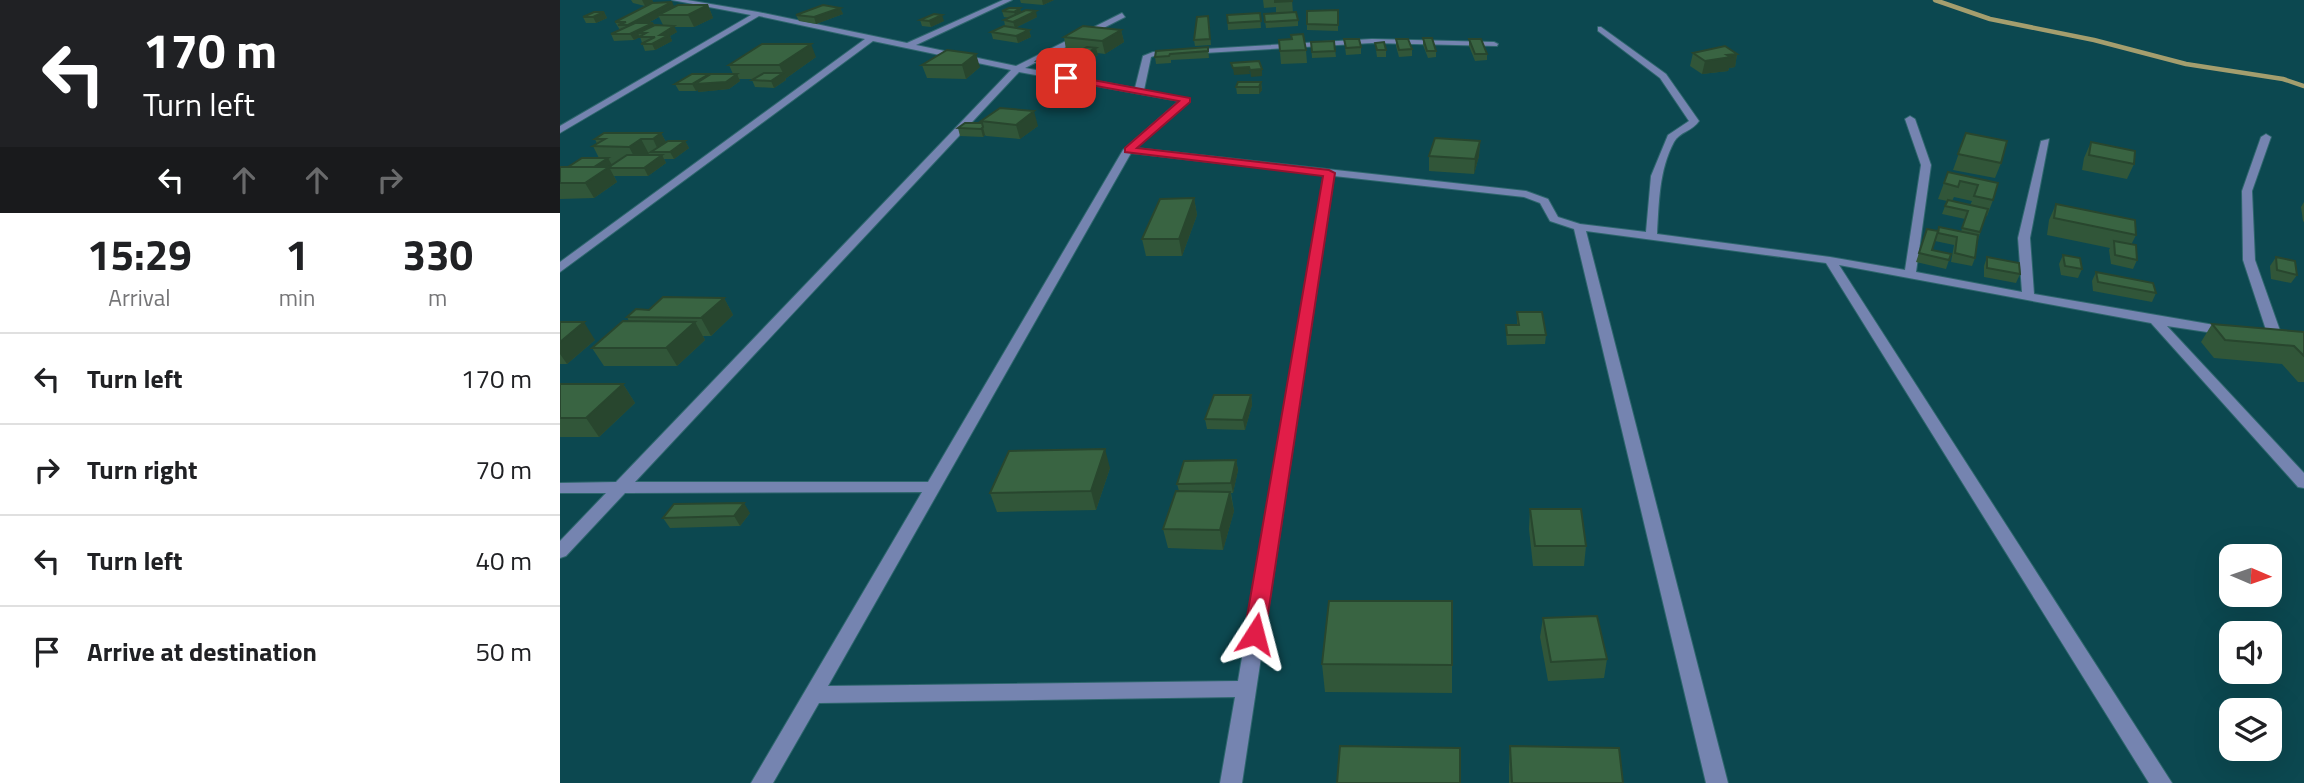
<!DOCTYPE html>
<html lang="en">
<head>
<meta charset="utf-8">
<style>
	:root { --surface:#fff; --page:#f2f2f2; --text:#202124; --muted:#757577; --line:#e0e0e0 }
	body { margin:0; font-family:"Titillium Web",sans-serif; background:var(--page); color:var(--text); height:100vh; display:flex; flex-direction:column; font-size:26px; white-space:nowrap }
	* { box-sizing:border-box; margin:0 }
	p { font-size:23px; color:var(--muted) }
	.icon { flex:none; width:38px; height:38px; fill:none; stroke:currentColor; stroke-width:2; stroke-linecap:round; stroke-linejoin:round }
	.map { position:relative; flex:1; overflow:hidden }
	.details { display:flex; flex-direction:column; background:var(--surface); width:560px }
	.details>* { flex:none }
	.hud { background:#202124; color:#fff; overflow:hidden }
	.needle { width:46px; rotate:92deg }
	.tools { position:absolute; left:1659px; top:544px; display:grid; gap:14px }
	.tools a { display:grid; place-items:center; width:63px; height:63px; border-radius:14px; background:var(--surface); box-shadow:0 7px 28px #0002; font-size:35px }
	.pin { position:absolute; display:grid; place-items:center; width:60px; height:60px; color:#fff; margin:-30px; border-radius:14px; box-shadow:0 4px 10px #0006 }
	.me { position:absolute; width:77px; margin:-38px; rotate:9deg; stroke-linejoin:round; filter:drop-shadow(0 0 5px #0008) }
	.turn { display:flex; align-items:center; gap:24px; height:147px; padding:0 28px; font-size:32px }
	.turn .icon { width:91px; height:91px; stroke-width:2.5 }
	.turn b { display:block; font-size:49px; line-height:60px }
	.lanes { display:flex; align-items:center; height:66px; padding:0 28px; background:#0003; justify-content:center; gap:35px; direction:ltr }
	.lanes .off { opacity:.35 }
	.eta { display:flex; justify-content:space-evenly; align-items:center; height:119px; text-align:center }
	.eta b { font-size:42px; font-weight:700; line-height:49px }
	ul { padding:0; list-style:none }
	li { display:flex; align-items:center; gap:21px; height:91px; padding:0 28px; border-top:2px solid var(--line) }
	li div { flex:1 }
	li b { display:block; font-size:26px }
	li em { font-style:normal }
	main { display:flex; flex:1; min-height:0 }
	.map>svg:first-child { display:block }
	.lines { fill:none; stroke-linecap:round; stroke-linejoin:round }
	.stream { stroke:#a49e6e; stroke-width:4.5 }
	.minor-casing { stroke:#2e666d; stroke-width:2 }
	.minor { fill:#7584b0; fill-rule:evenodd }
	.wall { fill:#315639; fill-rule:evenodd }
	.shaded-wall { fill:#28462e }
	.building { fill:#396442; stroke:#28462e; stroke-width:2 }
	.route { fill:#e11d48; stroke:#92132f; stroke-width:2 }
</style>
</head>
<body>
<main>
<section class="details">
<div class="hud">
<div class="turn"><svg class="icon" aria-label="left" viewBox="0 0 24 24"><path d="M17 20v-9H6M10 6l-5 5 5 5"/></svg><div><b>170 m</b>Turn left</div></div>
<div class="lanes"><svg class="icon" aria-label="left" viewBox="0 0 24 24"><path d="M17 20v-9H6M10 6l-5 5 5 5"/></svg><svg class="icon off" aria-label="ahead" viewBox="0 0 24 24"><path d="M12 20V5M6 11l6-6 6 6"/></svg><svg class="icon off" aria-label="ahead" viewBox="0 0 24 24"><path d="M12 20V5M6 11l6-6 6 6"/></svg><svg class="icon off" aria-label="right" viewBox="0 0 24 24"><path d="M7 20v-9h11M14 6l5 5-5 5"/></svg></div>
</div>
<div class="eta">
<div><b>15:29</b><p>Arrival</p></div>
<div><b>1</b><p>min</p></div>
<div><b>330</b><p>m</p></div>
</div>
<ul>
<li><svg class="icon" aria-label="left" viewBox="0 0 24 24"><path d="M17 20v-9H6M10 6l-5 5 5 5"/></svg><div><b>Turn left</b></div><em>170 m</em></li>
<li><svg class="icon" aria-label="right" viewBox="0 0 24 24"><path d="M7 20v-9h11M14 6l5 5-5 5"/></svg><div><b>Turn right</b></div><em>70 m</em></li>
<li><svg class="icon" aria-label="left" viewBox="0 0 24 24"><path d="M17 20v-9H6M10 6l-5 5 5 5"/></svg><div><b>Turn left</b></div><em>40 m</em></li>
<li><svg class="icon" aria-label="arrive" viewBox="0 0 24 24"><path d="M6 21V4h12l-3 4 3 4H6"/></svg><div><b>Arrive at destination</b></div><em>50 m</em></li>
</ul>
</section>
<div class="map">
<svg width="1744" height="783" viewBox="0 0 1744 783">
	<rect width="100%" height="100%" fill="#0c4850"/>
	<g class="lines">
		<!-- stream -->
		<polyline class="stream" points="1375,0 1430,19 1534,40 1626,64 1723,79 1744,86"/>
		<!-- minor casing -->
		<g class="minor-casing">
			<g id="minor">
				<path d="M 112,0 L 127,0 L 198,12 L 347,43 L 443,0 L 452,0 L 356,45 L 456,66 L 562,13 L 565,17 L 465,68 L 575,88 L 583,56 L 593,52 L 812,39 L 934,42 L 938,44 L 937,46 L 812,43 L 594,56 L 591,57 L 584,90 L 630,100 L 576,148 L 966,191 L 988,199 L 998,217 L 1020,224 L 1086,232 L 1091,176 L 1108,135 L 1129,121 L 1100,78 L 1038,31 L 1038,27 L 1041,27 L 1106,74 L 1139,121 C 1133,131 1119,132 1114,142 C 1099,170 1099,202 1097,234 L 1270,257 L 1345,270 L 1361,165 L 1345,119 L 1350,116 L 1355,119 L 1371,165 L 1356,272 L 1462,292 L 1458,238 L 1481,141 L 1489,139 L 1470,238 L 1474,294 L 1672,328 L 1673,331 L 1672,334 L 1667,335 L 1607,326 L 1744,473 L 1744,488 L 1738,487 L 1591,323 L 1279,265 L 1612,783 L 1589,783 L 1266,263 L 1026,231 L 1168,783 L 1146,783 L 1014,229 L 990,221 L 980,203 L 964,197 L 774,176 L 682,783 L 660,783 L 675,697 L 259,703 L 213,783 L 191,783 L 362,492 L 65,493 L 6,556 L 0,558 L 0,541 L 46,493 L 0,493 L 0,483 L 56,482 L 451,70 L 313,41 L 0,272 L 0,262 L 305,39 L 199,16 L 0,133 L 0,126 L 191,15 ZM 459,72 L 619,101 L 563,150 L 368,482 L 75,482 ZM 571,153 L 764,175 L 678,681 L 268,686 Z"/>
				<polygon points="1706,134 1711,137 1692,191 1695,260 1723,339 1716,343 1709,339 1683,260 1682,191 1701,137"/>
			</g>
		</g>
		<!-- minor -->
		<use href="#minor" class="minor"/>
	</g>
	<!-- wall -->
	<g class="wall">
		<path d="M 71,0 L 92,0 L 94,3 L 114,7 L 148,5 L 153,18 L 134,27 L 114,27 L 117,32 L 110,36 L 112,41 L 95,50 L 85,51 L 80,37 L 74,40 L 54,41 L 51,34 L 60,30 L 55,22 L 85,6 L 73,3 ZM 99,17 L 103,25 L 95,25 L 93,23 L 88,23 Z"/>
		<polygon points="460,0 494,0 483,5 461,3"/>
		<polygon points="703,0 732,0 733,13 738,20 738,26 706,28 704,14 716,13 716,7 704,8"/>
		<polygon points="280,8 283,14 256,24 239,21 236,15"/>
		<polygon points="460,8 461,12 477,17 455,28 469,30 471,37 458,43 433,39 431,32 445,26 444,20 450,18 444,17 442,11"/>
		<polygon points="778,10 778,31 747,30 747,24"/>
		<polygon points="44,12 47,18 36,23 26,23 23,17"/>
		<polygon points="700,13 701,28 668,30 667,15"/>
		<polygon points="648,16 651,45 635,46 634,40"/>
		<polygon points="360,20 384,21 371,27 362,26"/>
		<polygon points="561,30 564,42 545,54 537,53 538,55 504,72 495,71 494,65 487,69 479,68 477,61 505,58 519,51 506,50 504,37"/>
		<polygon points="863,38 876,51 876,57 868,58 863,45"/>
		<polygon points="784,39 801,47 801,54 786,55"/>
		<polygon points="836,39 852,49 852,56 839,57 836,46"/>
		<polygon points="909,39 927,54 927,60 915,61 909,46"/>
		<polygon points="719,40 746,50 747,63 721,64"/>
		<polygon points="774,41 776,57 752,58 751,42"/>
		<polygon points="815,43 826,50 826,57 817,57"/>
		<polygon points="648,47 649,58 611,60 611,63 596,64 595,57 596,51"/>
		<polygon points="387,50 420,67 406,79 367,78 362,65"/>
		<polygon points="1133,53 1177,54 1175,67 1169,68 1168,71 1142,74 1130,66"/>
		<polygon points="256,57 225,79 226,80 214,88 195,87 192,80 195,79 179,79 180,81 169,89 138,92 138,90 136,91 119,91 115,84 149,74 150,75 173,74 169,65"/>
		<polygon points="701,82 702,90 699,94 677,94 676,87"/>
		<polygon points="421,121 478,126 460,139 426,136 425,135 423,137 400,136 398,128 422,123"/>
		<polygon points="101,133 106,142 125,141 129,148 114,159 104,159 106,163 88,176 54,176 57,182 34,198 0,199 0,167 8,167 39,158 33,146 37,144 35,139"/>
		<polygon points="1406,133 1441,163 1435,178 1393,170"/>
		<polygon points="920,141 919,156 914,174 869,171 869,156"/>
		<polygon points="1531,142 1574,164 1567,179 1522,170 1524,158"/>
		<path d="M 1388,172 L 1438,183 L 1433,200 L 1427,216 L 1425,216 L 1418,240 L 1415,258 L 1412,266 L 1391,262 L 1394,245 L 1375,241 L 1372,250 L 1391,254 L 1386,269 L 1356,262 L 1367,229 L 1377,231 L 1379,227 L 1401,232 L 1405,219 L 1382,214 L 1387,201 L 1378,199 ZM 1394,197 L 1412,201 L 1410,205 L 1392,201 Z"/>
		<polygon points="634,198 637,215 622,256 586,256 582,239"/>
		<polygon points="1744,202 1744,222 1743,221 1741,207"/>
		<polygon points="1496,204 1576,235 1571,245 1577,260 1573,269 1551,264 1549,250 1550,248 1487,235 1489,220"/>
		<polygon points="1503,255 1522,269 1518,278 1501,275 1499,264"/>
		<polygon points="1427,257 1460,274 1456,283 1424,277 1424,266"/>
		<polygon points="1716,257 1737,275 1731,283 1711,279 1710,266"/>
		<polygon points="1536,272 1596,293 1592,302 1533,291 1532,281"/>
		<polygon points="164,298 173,315 151,336 143,336 145,340 117,366 44,366 32,348 69,321 67,317 89,310"/>
		<polygon points="957,312 986,335 985,344 947,345 946,334 946,325 957,325"/>
		<polygon points="0,322 35,340 7,364 0,364"/>
		<polygon points="1652,324 1744,332 1744,382 1738,382 1722,364 1654,358 1641,342"/>
		<polygon points="0,384 63,384 75,403 39,437 0,437"/>
		<polygon points="691,395 692,405 685,430 647,429 645,419"/>
		<polygon points="676,460 678,470 673,493 671,493 674,511 663,550 608,548 603,529 619,491 617,484"/>
		<polygon points="550,468 536,510 437,512 430,493"/>
		<polygon points="970,509 1026,546 1024,566 973,566 969,529"/>
		<polygon points="190,513 180,526 110,528 103,518"/>
		<polygon points="983,618 1047,659 1044,678 988,681 980,637"/>
		<polygon points="762,664 892,665 892,693 765,692"/>
		<polygon points="950,746 1063,783 949,783 949,766"/>
	</g>
	<!-- shaded-wall -->
	<g class="shaded-wall">
		<polygon points="82,0 92,0 94,3 85,6"/>
		<polygon points="482,0 494,0 483,5"/>
		<polygon points="112,2 115,8 98,15 99,17 71,32 68,25"/>
		<polygon points="148,5 153,18 134,27 128,15"/>
		<polygon points="280,8 283,14 256,24 254,17"/>
		<polygon points="460,8 462,15 456,18 454,12"/>
		<polygon points="476,11 477,17 455,28 453,22"/>
		<polygon points="44,12 47,18 36,23 33,17"/>
		<polygon points="382,15 384,21 371,27 369,21"/>
		<polygon points="93,23 96,29 78,33 80,37 74,40 70,34"/>
		<polygon points="114,26 117,32 110,36 112,41 95,50 92,44 100,35"/>
		<polygon points="469,30 471,37 458,43 456,36"/>
		<polygon points="561,30 564,42 545,54 542,41"/>
		<polygon points="251,44 256,57 225,79 226,80 214,88 211,81 223,73 219,65"/>
		<polygon points="536,48 538,55 504,72 503,65"/>
		<polygon points="504,52 505,59 487,69 485,62"/>
		<polygon points="416,54 420,67 406,79 402,65"/>
		<polygon points="1177,54 1175,67 1169,68 1168,71 1142,74 1145,61"/>
		<polygon points="689,67 690,74 674,75 673,68"/>
		<polygon points="702,69 702,76 691,77 690,70"/>
		<polygon points="149,74 152,81 177,74 180,81 169,89 138,92 138,90 136,91 132,84"/>
		<polygon points="701,82 702,90 699,94 699,87"/>
		<polygon points="474,111 478,126 460,139 456,125"/>
		<polygon points="423,127 425,135 423,137 421,129"/>
		<polygon points="101,133 109,148 99,152 93,139"/>
		<polygon points="81,139 89,154 77,162 69,147"/>
		<polygon points="125,141 129,148 114,159 110,152"/>
		<polygon points="920,141 919,156 914,174 915,159"/>
		<polygon points="102,155 106,163 88,176 84,168"/>
		<polygon points="48,158 52,165 49,167 57,182 34,198 25,183 26,172"/>
		<polygon points="634,198 637,215 622,256 619,239"/>
		<polygon points="164,298 173,315 151,336 141,318"/>
		<polygon points="24,322 35,340 7,364 0,354 0,342"/>
		<polygon points="135,322 145,340 117,366 106,348"/>
		<polygon points="63,384 75,403 39,437 26,418"/>
		<polygon points="691,395 692,405 685,430 683,420"/>
		<polygon points="545,449 550,468 536,510 531,491"/>
		<polygon points="676,460 678,470 673,493 671,483"/>
		<polygon points="670,492 674,511 663,550 660,530"/>
		<polygon points="184,503 190,513 180,526 174,516"/>
	</g>
	<!-- building -->
	<g class="building">
		<polygon points="715,0 732,0 732,1 715,2"/>
		<polygon points="112,2 68,25 58,25 66,22 55,22 92,3"/>
		<polygon points="118,5 148,5 128,15 98,15"/>
		<polygon points="263,5 280,8 254,17 236,15"/>
		<polygon points="449,8 460,8 454,12 442,11"/>
		<polygon points="466,10 476,11 453,22 444,20"/>
		<polygon points="778,10 778,25 747,24 747,11"/>
		<polygon points="34,12 44,12 33,17 23,17"/>
		<polygon points="736,12 738,20 705,22 704,14"/>
		<polygon points="700,13 701,21 668,23 667,15"/>
		<polygon points="374,14 382,15 369,21 360,20"/>
		<polygon points="648,16 650,39 634,40 637,17"/>
		<polygon points="75,23 93,23 70,34 51,34"/>
		<polygon points="95,25 114,26 100,35 109,35 92,44 81,44 95,37 79,37 86,33 78,33"/>
		<polygon points="444,26 469,30 456,36 431,32"/>
		<polygon points="523,26 561,30 542,41 504,37"/>
		<polygon points="743,34 746,50 720,51 719,40 732,39 731,35"/>
		<polygon points="863,38 872,38 876,51 867,51"/>
		<polygon points="784,39 799,39 801,47 786,48"/>
		<polygon points="836,39 848,39 852,49 839,50"/>
		<polygon points="909,39 921,39 927,54 915,54"/>
		<polygon points="774,41 775,51 752,52 751,42"/>
		<polygon points="824,42 826,50 817,50 815,43"/>
		<polygon points="202,44 251,44 219,65 169,65"/>
		<polygon points="1165,46 1177,54 1167,55 1171,57 1145,61 1133,53"/>
		<polygon points="527,47 536,48 503,65 494,64"/>
		<polygon points="648,47 648,51 610,54 609,56 595,57 596,51"/>
		<polygon points="387,50 416,54 402,65 362,65"/>
		<polygon points="496,51 504,52 485,62 477,61"/>
		<polygon points="699,61 702,69 690,70 689,67 673,68 671,63"/>
		<polygon points="204,73 223,73 211,81 192,80"/>
		<polygon points="132,74 149,74 132,84 115,84"/>
		<polygon points="151,74 177,74 166,82 135,84"/>
		<polygon points="678,82 701,82 699,87 676,87"/>
		<polygon points="440,108 474,111 456,125 421,121"/>
		<polygon points="405,123 422,123 423,127 421,129 398,128"/>
		<polygon points="44,133 101,133 93,139 81,139 69,147 33,146 45,139 35,139"/>
		<polygon points="1406,133 1447,141 1441,163 1398,154"/>
		<polygon points="875,138 920,141 915,159 869,156"/>
		<polygon points="108,141 125,141 110,152 91,152"/>
		<polygon points="1531,142 1575,151 1574,164 1529,155"/>
		<polygon points="67,155 102,155 84,168 50,168 49,167"/>
		<polygon points="22,158 48,158 34,167 8,167"/>
		<polygon points="0,167 49,167 25,183 0,183"/>
		<polygon points="1388,172 1438,183 1433,200 1414,196 1418,185 1400,181 1398,187 1384,183"/>
		<polygon points="634,198 619,239 582,239 600,199"/>
		<polygon points="1388,200 1428,209 1420,232 1402,228 1408,211 1385,206"/>
		<polygon points="1496,204 1575,220 1576,235 1494,218"/>
		<polygon points="1379,227 1418,235 1415,258 1395,253 1397,237 1378,233"/>
		<polygon points="1367,229 1378,231 1372,250 1391,254 1389,260 1359,253"/>
		<polygon points="1554,241 1576,245 1577,260 1555,255"/>
		<polygon points="1503,255 1520,258 1522,269 1505,266"/>
		<polygon points="1427,257 1459,263 1460,274 1427,268"/>
		<polygon points="1716,257 1735,261 1737,275 1717,270"/>
		<polygon points="1536,272 1593,283 1596,293 1538,282"/>
		<polygon points="103,297 164,298 141,318 67,317 76,309 89,310"/>
		<polygon points="957,312 982,312 986,335 947,335 946,325 959,325"/>
		<polygon points="63,321 135,322 106,348 32,348"/>
		<polygon points="0,322 24,322 0,342"/>
		<polygon points="1652,324 1744,332 1744,356 1734,346 1665,340"/>
		<polygon points="0,384 63,384 26,418 0,418"/>
		<polygon points="654,395 691,395 683,420 645,419"/>
		<polygon points="545,449 531,491 430,493 449,451"/>
		<polygon points="676,460 671,483 617,484 624,461"/>
		<polygon points="616,491 670,492 660,530 603,529"/>
		<polygon points="184,503 174,516 103,518 114,504"/>
		<polygon points="970,509 1021,509 1026,546 975,546"/>
		<polygon points="769,601 892,601 892,665 762,664"/>
		<polygon points="1037,616 1047,659 991,662 983,618"/>
		<polygon points="780,746 900,748 900,783 777,783"/>
		<polygon points="950,746 1059,748 1063,783 952,783"/>
	</g>
	<!-- route -->
	<polygon class="route" points="506,75 630,98 630,102 577,148 769,170 775,173 705,634 702,640 695,643 687,640 684,634 763,176 565,152 565,148 619,101 503,80 503,76"/>
</svg>
<div class="tools">
<a><svg class="needle" viewBox="-14 -14 28 28"><path d="M0-13l5 13h-10z" fill="#e53935"/><path d="M0 13l5-13h-10z" fill="#757577"/></svg></a>
<a><svg class="icon" aria-label="sound" viewBox="0 0 24 24"><path d="M4 9h4l5-4v14l-5-4H4zM17 9q2 3 0 6"/></svg></a>
<a><svg class="icon" aria-label="layers" viewBox="0 0 24 24"><path d="M12 4l9 5-9 5-9-5zM3 14l9 5 9-5"/></svg></a>
</div>
<div class="pin" style="left:506px;top:78px;background:#d93025"><svg class="icon" aria-label="arrive" viewBox="0 0 24 24"><path d="M6 21V4h12l-3 4 3 4H6"/></svg></div>
<svg class="me" style="left:695px;top:634px" viewBox="-20 -20 40 40"><path d="M0-17L14 15 0 8-14 15z" fill="#e11d48" stroke="#fff" stroke-width="4"/></svg>
</div>
</main>
</body>
</html>
